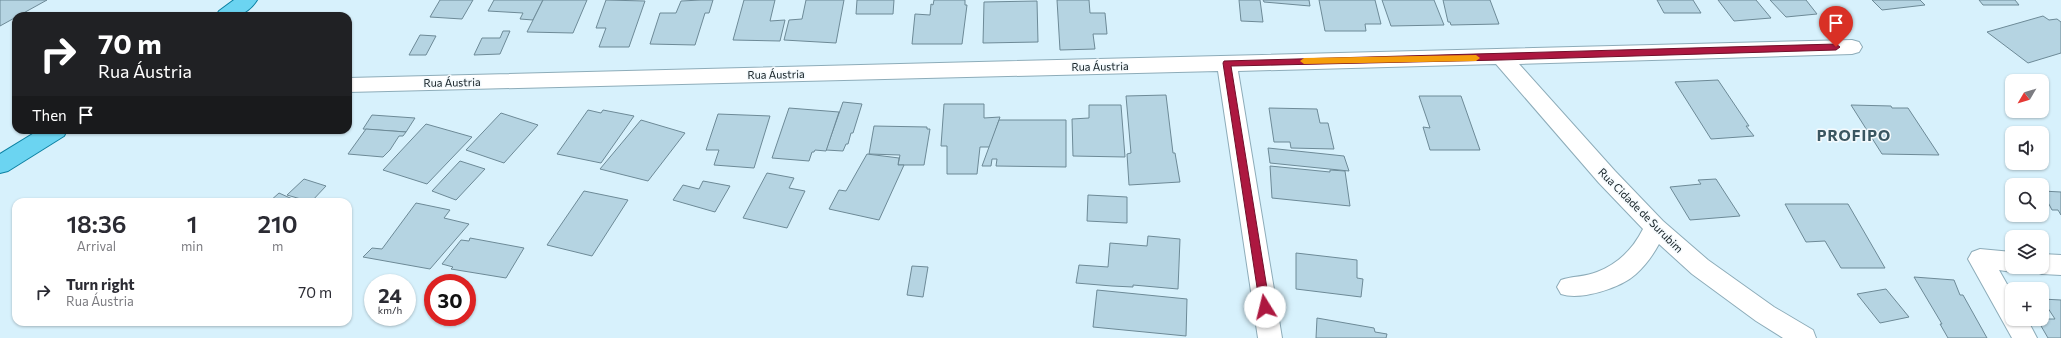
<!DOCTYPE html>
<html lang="en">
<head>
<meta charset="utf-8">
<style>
	:root { --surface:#fff; --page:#f7f7f7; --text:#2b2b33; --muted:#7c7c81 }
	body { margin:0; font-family:Commissioner,sans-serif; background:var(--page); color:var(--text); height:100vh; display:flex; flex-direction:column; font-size:15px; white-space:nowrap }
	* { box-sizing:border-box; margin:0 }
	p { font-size:13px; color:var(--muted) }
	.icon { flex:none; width:22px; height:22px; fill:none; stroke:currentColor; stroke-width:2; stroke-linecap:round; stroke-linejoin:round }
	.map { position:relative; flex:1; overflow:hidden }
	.panel { position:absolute; left:12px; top:198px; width:340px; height:128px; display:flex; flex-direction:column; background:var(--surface); border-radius:12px; box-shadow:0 1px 3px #0004 }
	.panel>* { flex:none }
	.banner { position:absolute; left:12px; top:12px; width:340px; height:122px; border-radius:12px; box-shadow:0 1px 3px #0004; background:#202124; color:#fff; overflow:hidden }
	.needle { width:26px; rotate:232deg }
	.controls { position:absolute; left:2005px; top:74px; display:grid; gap:8px }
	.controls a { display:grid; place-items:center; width:44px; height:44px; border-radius:8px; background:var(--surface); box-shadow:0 1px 3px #0004; font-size:20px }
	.speed { position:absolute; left:364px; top:274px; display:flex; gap:8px; font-size:20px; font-weight:700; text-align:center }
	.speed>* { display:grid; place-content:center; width:52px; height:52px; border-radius:50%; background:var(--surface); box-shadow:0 1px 3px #0004; line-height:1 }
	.speed small { font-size:10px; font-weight:400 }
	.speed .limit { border:6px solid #d22; background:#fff; color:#111 }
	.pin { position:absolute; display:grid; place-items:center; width:34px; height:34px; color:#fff; margin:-41px -17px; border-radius:50% 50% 50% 0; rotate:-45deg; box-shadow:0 0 4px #0007 }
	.pin .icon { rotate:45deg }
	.me { position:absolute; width:44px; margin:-22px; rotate:351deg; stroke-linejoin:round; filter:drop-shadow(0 0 3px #0008) }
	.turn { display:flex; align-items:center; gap:14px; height:84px; padding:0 20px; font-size:18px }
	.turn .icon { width:52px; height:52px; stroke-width:2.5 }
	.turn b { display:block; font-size:28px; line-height:34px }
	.then { display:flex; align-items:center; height:38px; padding:0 20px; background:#0003; gap:8px; font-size:15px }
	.eta { display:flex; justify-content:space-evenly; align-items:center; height:68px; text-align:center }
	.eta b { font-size:24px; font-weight:600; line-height:28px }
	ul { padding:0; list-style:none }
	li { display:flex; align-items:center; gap:12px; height:52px; padding:0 20px }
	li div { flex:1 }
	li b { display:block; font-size:15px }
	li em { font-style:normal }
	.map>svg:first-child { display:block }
	.building { fill:#b5d4e2; stroke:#6d8a97 }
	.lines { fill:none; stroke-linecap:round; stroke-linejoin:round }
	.minor-casing { stroke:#8dacb9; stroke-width:2 }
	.major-casing { stroke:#0b81a2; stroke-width:2 }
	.minor { fill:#fff; fill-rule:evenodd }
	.major { fill:#6bd4f1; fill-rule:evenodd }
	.route { fill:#ad1840; stroke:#70102a }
	.slow { fill:#f59e0b }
	.labels { text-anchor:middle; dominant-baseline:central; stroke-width:3; stroke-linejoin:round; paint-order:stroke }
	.street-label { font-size:11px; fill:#101c21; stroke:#f4fafd }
	.district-label { font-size:15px; font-weight:bold; letter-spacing:1px; fill:#3a5661; stroke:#f4fafd }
</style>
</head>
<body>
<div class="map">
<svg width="2061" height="338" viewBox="0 0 2061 338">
	<rect width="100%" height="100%" fill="#d7f1fc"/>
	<!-- building -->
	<g class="building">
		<polygon points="0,0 47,0 0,26"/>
		<polygon points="440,0 473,0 462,19 430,17"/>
		<polygon points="494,0 543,0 533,20 520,19 523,13 488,11"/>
		<polygon points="543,0 587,0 573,33 527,32"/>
		<polygon points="606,0 645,1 629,47 599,47 606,28 596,28"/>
		<polygon points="701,0 713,0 709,13 705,13 695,45 650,44 660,13 676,13 681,1"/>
		<polygon points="744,0 775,0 770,21 785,20 780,41 733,40"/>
		<polygon points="806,0 844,0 836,43 784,40 789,20 802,19"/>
		<polygon points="857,0 894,0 893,14 856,14"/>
		<polygon points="934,0 965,0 965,5 967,5 962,44 912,44 915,14 930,15 931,4 933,5"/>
		<polygon points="1057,0 1089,0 1090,13 1105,13 1107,34 1093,34 1095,49 1060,50"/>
		<polygon points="1239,0 1260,0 1263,22 1241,21"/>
		<polygon points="1263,0 1309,0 1310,6 1264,2"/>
		<polygon points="1319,0 1375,0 1381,24 1365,24 1366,31 1325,31"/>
		<polygon points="1382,0 1434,0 1444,25 1391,26"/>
		<polygon points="1443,0 1490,0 1499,24 1451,25 1450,22 1448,22"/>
		<polygon points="1657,0 1693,0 1701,13 1664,13"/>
		<polygon points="1718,0 1756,0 1771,18 1734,21"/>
		<polygon points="1770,0 1806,0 1817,14 1786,17"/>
		<polygon points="1872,0 1920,0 1925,5 1882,10"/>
		<polygon points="1979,0 2015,0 2019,5 1983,5"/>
		<polygon points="1037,1 1038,42 983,43 984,2"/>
		<polygon points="2043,16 2049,20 2057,19 2061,22 2061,53 2028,63 1987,32"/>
		<polygon points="503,31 510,31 500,54 474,55 482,38 500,38"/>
		<polygon points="420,35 436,36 426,55 409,55"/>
		<polygon points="1718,80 1749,126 1746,126 1754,136 1711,139 1675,82"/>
		<polygon points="1166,95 1173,153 1175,153 1180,182 1129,185 1127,154 1131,153 1126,96"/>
		<polygon points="1419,96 1461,96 1480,150 1430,150 1423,127 1430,128"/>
		<polygon points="843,102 862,104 853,133 851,133 848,144 846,144 843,151 826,150"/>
		<polygon points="944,104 984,104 984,118 1000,117 990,147 980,147 977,174 947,174 947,146 941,146"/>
		<polygon points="1089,105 1121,105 1125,157 1073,156 1072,119 1089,118"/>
		<polygon points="1851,105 1891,106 1892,108 1908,108 1939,155 1882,154"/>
		<polygon points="789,108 839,112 826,151 815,150 814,152 812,152 809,161 772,158"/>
		<polygon points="1269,108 1317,109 1320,123 1328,123 1334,149 1291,148 1290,142 1274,142"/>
		<polygon points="588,110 601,113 603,110 634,116 601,163 557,154"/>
		<polygon points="501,113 538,125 504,163 466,150"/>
		<polygon points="718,114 770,116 754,168 714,165 719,150 706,150"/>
		<polygon points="372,115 415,118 406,132 363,129"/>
		<polygon points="641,120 685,133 648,181 600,169"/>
		<polygon points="999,120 1066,120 1066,167 996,166 997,159 992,159 991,166 982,166"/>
		<polygon points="426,124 472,137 427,184 383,170"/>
		<polygon points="874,126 927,127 927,129 930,129 924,165 898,165 900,155 869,154"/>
		<polygon points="366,129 406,132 403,136 399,136 390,150 383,157 348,154"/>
		<polygon points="1268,148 1344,156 1349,171 1270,163"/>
		<polygon points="867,154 899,158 898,165 904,165 879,220 829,209 839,190 846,191"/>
		<polygon points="460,161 485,169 456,200 432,191"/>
		<polygon points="1270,166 1330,172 1330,170 1345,171 1350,206 1272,198"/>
		<polygon points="767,173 794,178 789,188 805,191 787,228 743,218"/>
		<polygon points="304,179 326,186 311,202 287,195"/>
		<polygon points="1716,179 1740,216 1690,220 1670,187 1701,184 1698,180"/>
		<polygon points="703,181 730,186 715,212 673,200 683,185 699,189"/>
		<polygon points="584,191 628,200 592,256 547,245"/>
		<polygon points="2042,191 2061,192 2061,215 2058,210 2052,210"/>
		<polygon points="279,193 299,202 269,202"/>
		<polygon points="1088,195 1127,197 1127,223 1087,221"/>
		<polygon points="416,203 450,210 444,218 469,224 430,269 363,257 372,248 382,249"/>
		<polygon points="1785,204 1848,204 1885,268 1841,268 1825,241 1806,242"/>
		<polygon points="1148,236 1180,239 1178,289 1133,285 1133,287 1112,286 1076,283 1079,265 1108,267 1110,243 1147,246"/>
		<polygon points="470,238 524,248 506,278 451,269 453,267 442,264 461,240 469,241"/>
		<polygon points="1296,253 1357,260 1357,278 1363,279 1361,297 1296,289"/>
		<polygon points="912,266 928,267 923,297 907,295"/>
		<polygon points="1914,277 1954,280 1960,295 1963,295 1987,338 1948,338 1940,324 1942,324"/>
		<polygon points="1886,289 1909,317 1880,323 1857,294"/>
		<polygon points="1097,290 1187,299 1186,336 1093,327"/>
		<polygon points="2042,299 2061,300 2061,338 2048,338 2037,319 2055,319"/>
		<polygon points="1317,318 1374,328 1375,332 1387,334 1386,338 1316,338"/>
	</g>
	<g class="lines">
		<!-- minor casing -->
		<g class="minor-casing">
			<g id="minor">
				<path d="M 1852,40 L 1859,42 L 1862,47 L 1859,52 L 1852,54 L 1519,64 L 1615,171 L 1663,221 L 1708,260 L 1774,307 L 1813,330 L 1816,338 L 1783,338 L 1756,321 L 1692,274 L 1659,244 C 1653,255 1646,265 1636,274 C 1621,288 1580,301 1561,294 L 1557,287 L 1561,280 C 1572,276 1585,277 1597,272 C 1618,264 1633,249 1643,229 L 1599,183 L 1496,64 L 1238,71 L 1282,338 L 1258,338 L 1218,71 L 348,92 L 348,78 Z"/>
				<polygon points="1980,249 2012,252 2012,267 2021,267 2020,269 2012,272 1999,270 2012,293 2012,319 2027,319 2037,338 2012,338 1968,259 1972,252"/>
				<polygon points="2042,254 2061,255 2061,275 2042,274 2034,271 2032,267 2042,267"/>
			</g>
		</g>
		<!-- major casing -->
		<g class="major-casing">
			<g id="major">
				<path d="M 234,0 L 257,0 C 246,17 234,16 216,16 L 219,11 Z"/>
				<polygon points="39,130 67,130 64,136 8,171 0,173 0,154"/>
			</g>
		</g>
		<!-- minor -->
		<use href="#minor" class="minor"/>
		<!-- major -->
		<use href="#major" class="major"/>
	</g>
	<!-- route -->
	<polygon class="route" points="1836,44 1840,47 1836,50 1501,60 1231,66 1270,307 1265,312 1260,307 1223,63 1224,61"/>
	<!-- slow -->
	<polygon class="slow" points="1476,55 1480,58 1476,61 1304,64 1300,61 1304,58"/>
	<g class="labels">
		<!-- street labels -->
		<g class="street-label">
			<text transform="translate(1100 66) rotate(-1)">Rua Áustria</text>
			<text transform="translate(776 74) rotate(-1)">Rua Áustria</text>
			<text transform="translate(452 82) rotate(-1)">Rua Áustria</text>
			<text transform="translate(1641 210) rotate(45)">Rua Cidade de Surubim</text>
		</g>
		<!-- district labels -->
		<g class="district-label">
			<text x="1854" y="135">PROFIPO</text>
		</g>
	</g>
</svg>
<div class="controls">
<a><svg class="needle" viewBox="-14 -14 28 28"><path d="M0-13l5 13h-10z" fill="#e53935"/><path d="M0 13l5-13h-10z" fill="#7c7c81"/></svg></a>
<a><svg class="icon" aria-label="sound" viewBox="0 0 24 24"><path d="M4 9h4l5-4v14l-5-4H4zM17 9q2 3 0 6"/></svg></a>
<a><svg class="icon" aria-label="search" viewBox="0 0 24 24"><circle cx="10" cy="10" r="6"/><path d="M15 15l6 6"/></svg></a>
<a><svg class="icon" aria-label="layers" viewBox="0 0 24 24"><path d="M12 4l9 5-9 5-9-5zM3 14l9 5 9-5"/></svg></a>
<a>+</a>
</div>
<div class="speed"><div>24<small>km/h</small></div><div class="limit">30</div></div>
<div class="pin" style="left:1836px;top:47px;background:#d93025"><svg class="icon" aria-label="arrive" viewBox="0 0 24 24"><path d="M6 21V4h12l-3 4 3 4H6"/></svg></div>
<svg class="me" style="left:1265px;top:307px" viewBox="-20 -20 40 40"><circle r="19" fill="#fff"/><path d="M0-13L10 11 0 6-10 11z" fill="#ad1840"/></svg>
<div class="banner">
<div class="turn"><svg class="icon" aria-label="right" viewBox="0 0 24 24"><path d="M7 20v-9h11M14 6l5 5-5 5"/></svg><div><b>70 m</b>Rua Áustria</div></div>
<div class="then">Then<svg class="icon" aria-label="arrive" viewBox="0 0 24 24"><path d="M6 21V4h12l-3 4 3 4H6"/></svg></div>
</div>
<section class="panel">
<div class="eta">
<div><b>18:36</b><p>Arrival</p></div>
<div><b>1</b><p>min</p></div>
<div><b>210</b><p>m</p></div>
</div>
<ul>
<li><svg class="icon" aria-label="right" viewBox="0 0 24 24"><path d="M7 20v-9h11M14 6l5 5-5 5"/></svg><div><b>Turn right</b><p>Rua Áustria</p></div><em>70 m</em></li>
</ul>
</section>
</div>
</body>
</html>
